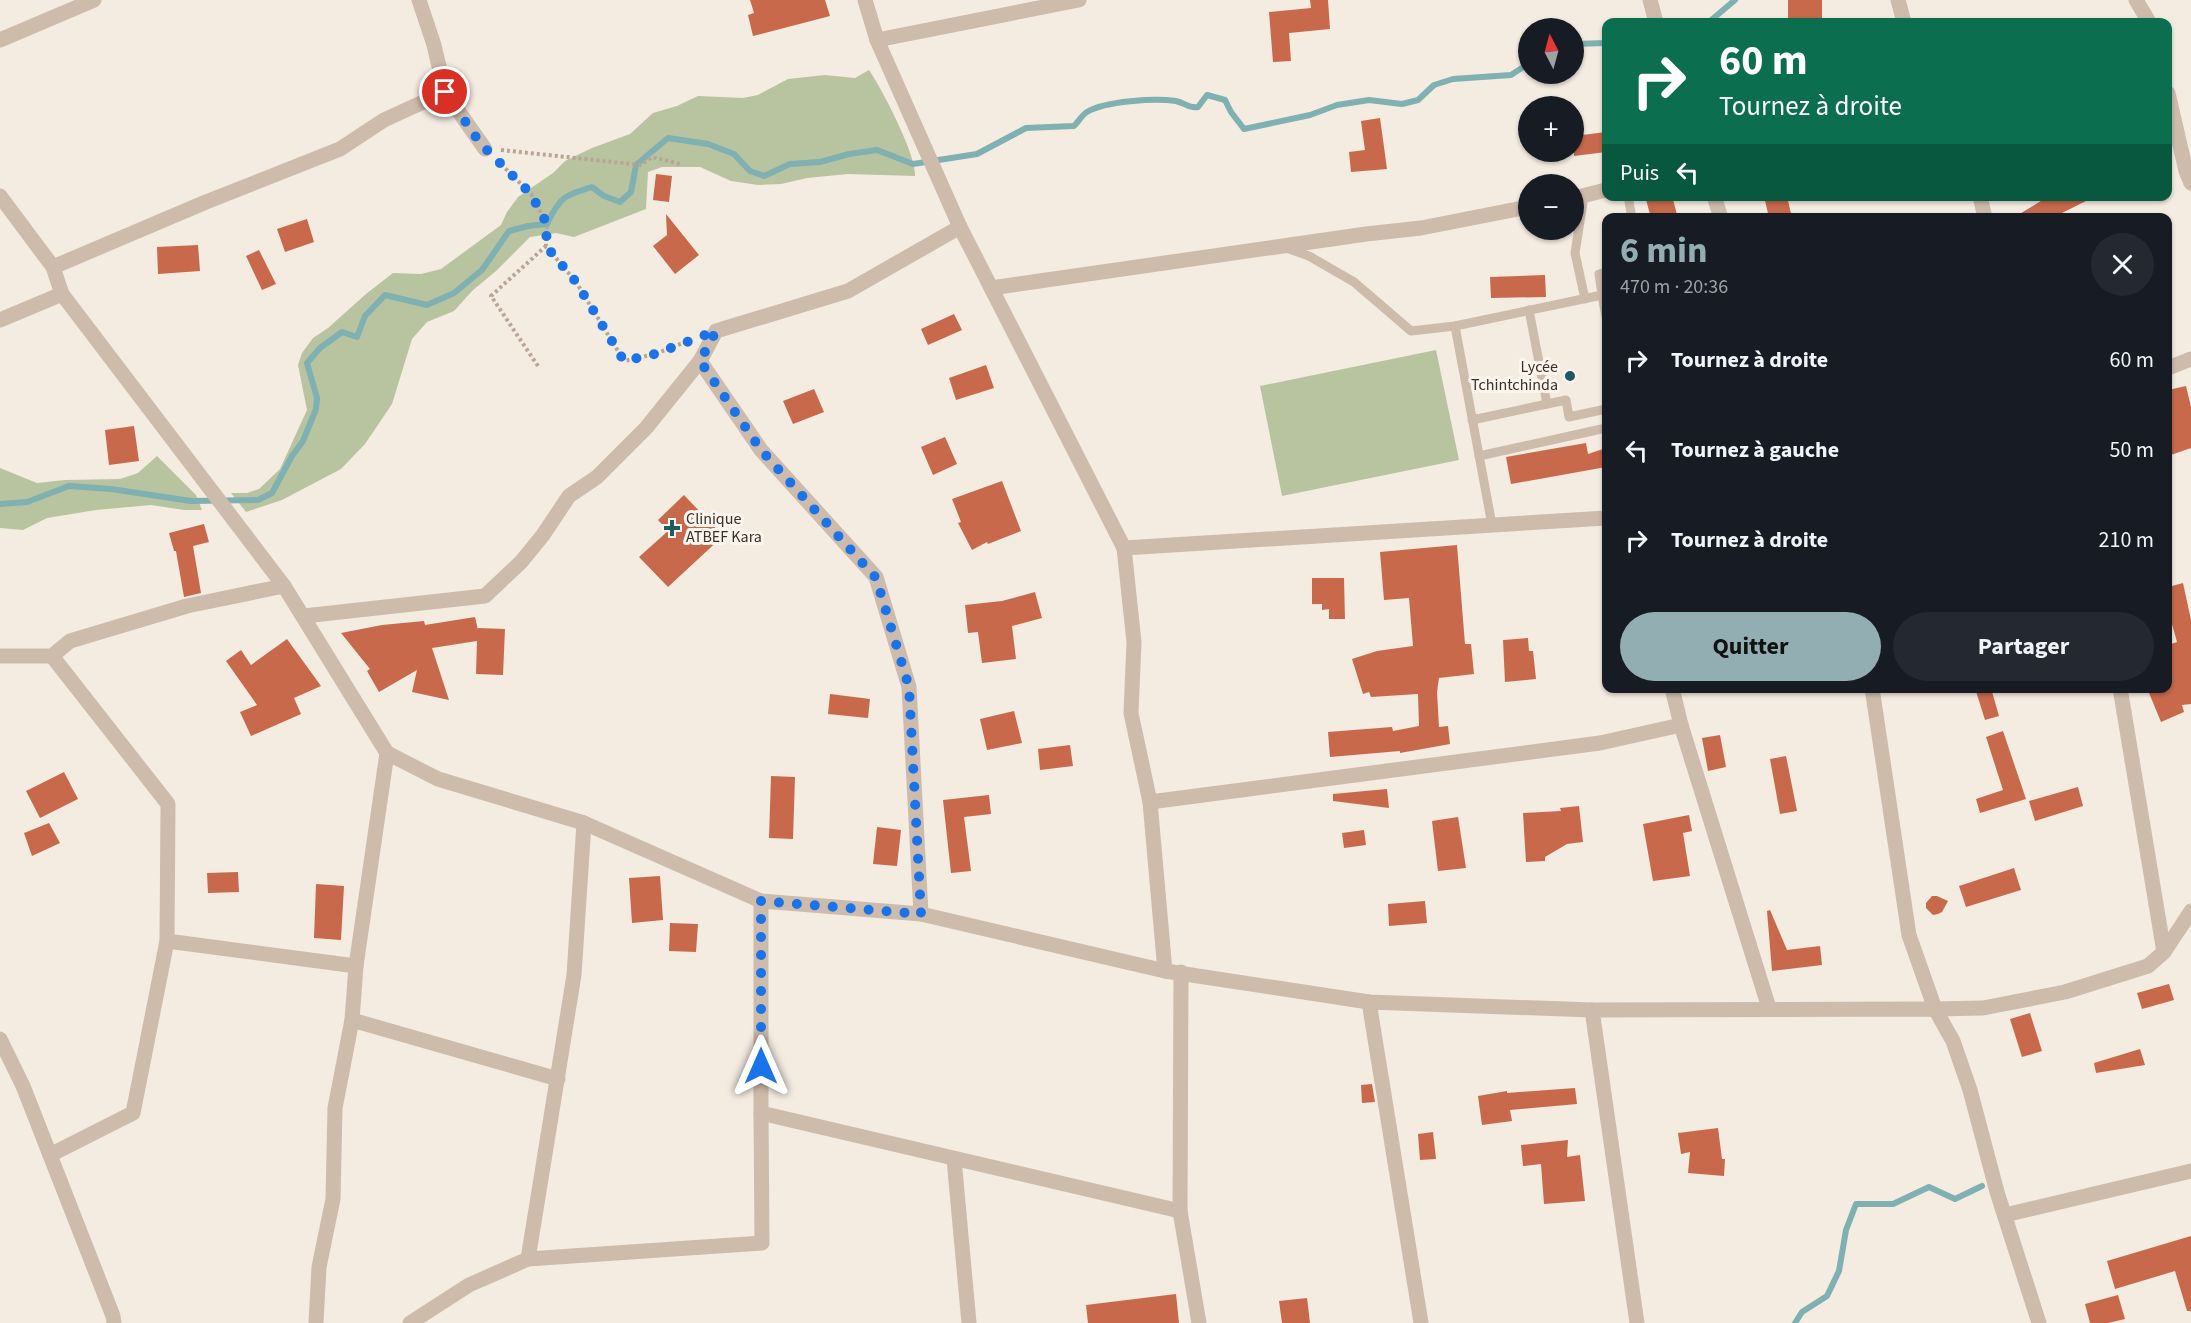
<!DOCTYPE html>
<html lang="fr">
<head>
<meta charset="utf-8">
<style>
	:root { --surface:#171b24; --page:#242831; --text:#f1f3f6; --muted:#9ea1a6; --accent:#92aeb2 }
	body { margin:0; font-family:"Source Sans 3",sans-serif; background:var(--page); color:var(--text); height:100vh; display:flex; flex-direction:column; font-size:22px; white-space:nowrap }
	* { box-sizing:border-box; margin:0 }
	p { font-size:20px; color:var(--muted) }
	.icon { flex:none; width:33px; height:33px; fill:none; stroke:currentColor; stroke-width:2; stroke-linecap:round; stroke-linejoin:round }
	.map { position:relative; flex:1; overflow:hidden }
	.details { position:absolute; left:1602px; top:213px; width:570px; height:480px; display:flex; flex-direction:column; background:var(--surface); border-radius:12px; box-shadow:0 2px 4px #0004 }
	.details>* { flex:none }
	.guide { position:absolute; left:1602px; top:18px; width:570px; height:183px; border-radius:12px; box-shadow:0 2px 4px #0004; background:#0b6e4f; color:#fff; overflow:hidden }
	.needle { width:39px; rotate:354deg }
	.fabs { position:absolute; left:1518px; top:18px; display:grid; gap:12px }
	.fabs a { display:grid; place-items:center; width:66px; height:66px; border-radius:50%; background:var(--surface); box-shadow:0 2px 4px #0004; font-size:30px }
	.pin { position:absolute; display:grid; place-items:center; width:51px; height:51px; color:#fff; margin:-26px; border:3px solid #fff; border-radius:50%; box-shadow:0 2px 6px #0007 }
	.me { position:absolute; width:66px; margin:-33px; rotate:0deg; stroke-linejoin:round; filter:drop-shadow(0 0 4px #0008) }
	.turn { display:flex; align-items:center; gap:21px; height:126px; padding:0 18px; font-size:27px }
	.turn .icon { width:78px; height:78px; stroke-width:2.5 }
	.turn b { display:block; font-size:42px; line-height:51px }
	.then { display:flex; align-items:center; height:57px; padding:0 18px; background:#0003; gap:12px; font-size:22px }
	.round { display:grid; place-items:center; flex:none; width:63px; height:63px; border-radius:32px; background:var(--page) }
	.overview { display:flex; align-items:center; justify-content:space-between; height:102px; padding:0 18px }
	h1 { font-size:36px; font-weight:700; line-height:45px; color:var(--accent) }
	.action { display:flex; gap:12px; margin-top:auto; padding:12px 18px }
	.action a { flex:1; height:69px; border-radius:36px; background:var(--accent); color:#111; font-size:24px; font-weight:700; line-height:69px; text-align:center }
	.action a+a { background:var(--page); color:var(--text) }
	ul { padding:0; list-style:none }
	li { display:flex; align-items:center; gap:18px; height:90px; padding:0 18px }
	li div { flex:1 }
	li b { display:block; font-size:22px }
	li em { font-style:normal }
	.map>svg:first-child { display:block }
	.green { fill:#b8c4a0 }
	.lines { fill:none; stroke-linecap:round; stroke-linejoin:round }
	.stream { stroke:#7fb0b2; stroke-width:6 }
	.building { fill:#c8694b }
	.path { stroke:#b9a596; stroke-width:4; stroke-dasharray:3 3; stroke-linecap:butt }
	.lane { stroke:#cdbbac; stroke-width:9 }
	.street { stroke:#cdbbac; stroke-width:15 }
	.route { stroke:#1a73e8; stroke-width:10; stroke-dasharray:0 18 }
	.poi-dot { fill:#1f5a5e; stroke:#fbf5ee; stroke-width:2 }
	.labels { text-anchor:middle; dominant-baseline:central; stroke-width:6; stroke-linejoin:round; paint-order:stroke }
	.poi-label { font-size:16px; fill:#3b302b; stroke:#fbf5ee; text-anchor:end }
</style>
</head>
<body>
<div class="map">
<svg width="2191" height="1323" viewBox="0 0 2191 1323">
	<rect width="100%" height="100%" fill="#f4ebe1"/>
	<!-- green -->
	<g class="green">
		<path d="M 869,70 C 882,89 917,156 915,176 L 848,174 L 807,178 L 781,184 L 758,185 L 731,181 L 700,167 L 662,167 L 648,172 L 646,209 L 574,237 L 556,233 L 530,237 L 496,271 L 472,291 L 454,311 L 427,322 L 412,339 L 392,404 L 365,444 L 341,469 L 282,500 L 246,512 L 231,493 L 247,493 L 259,489 L 280,469 L 307,410 L 298,365 L 302,353 L 313,338 L 328,328 L 366,294 L 393,273 L 421,274 L 441,269 L 501,225 L 507,212 L 518,197 L 553,173 L 565,161 L 592,148 L 630,134 L 653,113 L 677,106 L 698,96 L 743,98 L 758,95 L 788,79 L 825,75 L 855,78 Z"/>
		<polygon points="1436,350 1459,460 1282,496 1260,386"/>
		<polygon points="157,456 196,495 202,510 184,510 151,505 96,510 47,518 23,530 0,528 0,468 37,483 65,480 120,479 138,473"/>
	</g>
	<g class="lines">
		<!-- stream -->
		<g class="stream">
			<polyline points="1709,22 1735,0"/>
			<polyline points="1574,44 1606,43"/>
			<path d="M 0,504 L 27,502 L 69,486 L 111,489 L 191,501 L 258,500 L 272,493 L 292,456 L 303,441 L 316,409 L 317,398 L 307,363 L 320,348 L 342,332 L 357,337 L 365,316 L 385,295 L 427,305 L 454,293 L 482,270 L 509,231 L 528,226 L 547,224 C 560,197 563,196 592,187 L 604,196 L 620,202 L 631,192 L 636,165 L 668,138 L 708,144 L 734,154 L 750,171 L 764,176 L 790,164 L 820,162 L 849,154 L 877,150 L 913,164 L 977,154 L 1026,128 L 1074,126 C 1078,122 1082,115 1087,112 C 1105,101 1155,98 1176,101 C 1185,103 1190,109 1198,107 L 1207,95 L 1225,100 L 1231,112 L 1244,129 L 1310,115 L 1337,105 L 1369,100 L 1402,104 L 1418,100 L 1434,85 L 1453,79 L 1511,75 L 1528,64"/>
			<polyline points="1795,1323 1802,1312 1827,1296 1839,1271 1846,1230 1856,1204 1893,1204 1929,1187 1955,1199 1982,1186"/>
		</g>
	</g>
	<!-- building -->
	<g class="building">
		<polygon points="750,0 825,0 830,16 753,36 748,15 754,13"/>
		<polygon points="1310,0 1328,0 1330,29 1289,33 1291,61 1273,62 1269,12 1311,8"/>
		<polygon points="1788,0 1822,0 1822,20 1788,21"/>
		<polygon points="1380,118 1387,169 1351,172 1349,152 1365,150 1361,121"/>
		<polygon points="1606,132 1606,152 1574,156 1574,136"/>
		<polygon points="656,174 672,176 669,202 653,200"/>
		<polygon points="1645,196 1672,196 1678,218 1651,218"/>
		<polygon points="1764,196 1787,196 1792,218 1769,218"/>
		<polygon points="2049,196 2096,196 2052,218 2013,218"/>
		<polygon points="666,214 699,255 675,274 653,246 667,235"/>
		<polygon points="307,219 314,242 285,252 277,229"/>
		<polygon points="198,245 200,271 158,274 157,247"/>
		<polygon points="259,250 276,284 262,290 246,256"/>
		<polygon points="1545,275 1546,297 1491,298 1490,277"/>
		<polygon points="954,314 962,330 928,345 921,329"/>
		<polygon points="986,365 994,388 956,400 949,378"/>
		<polygon points="2186,386 2191,407 2191,448 2168,456 2168,390"/>
		<polygon points="814,389 824,412 793,424 783,401"/>
		<polygon points="134,426 139,461 109,465 105,430"/>
		<polygon points="945,437 957,464 933,475 921,447"/>
		<polygon points="1586,443 1588,454 1606,448 1606,467 1511,484 1506,457"/>
		<polygon points="1002,481 1021,531 988,544 987,542 972,550 958,523 961,522 952,499"/>
		<polygon points="684,495 723,536 668,587 639,557 668,531 658,520"/>
		<polygon points="204,524 209,542 193,546 201,593 184,597 176,551 174,551 169,533"/>
		<polygon points="1457,545 1465,644 1471,644 1474,674 1439,678 1437,692 1439,727 1448,726 1450,744 1400,753 1400,751 1330,757 1328,732 1392,727 1393,731 1419,726 1418,694 1371,697 1369,692 1363,694 1352,659 1377,651 1413,646 1409,598 1384,600 1380,552"/>
		<polygon points="1312,578 1344,578 1345,619 1329,619 1329,609 1322,610 1322,604 1312,604"/>
		<polygon points="2183,583 2191,620 2191,704 2182,705 2184,712 2161,722 2147,688 2168,688 2168,645 2177,642 2168,610 2168,587"/>
		<polygon points="1035,592 1042,618 1012,626 1016,659 982,663 978,632 968,633 965,605 1002,601"/>
		<polygon points="475,617 478,630 478,628 505,629 503,675 476,674 477,641 432,648 449,700 412,692 417,670 379,692 367,671 370,669 341,633 382,625 424,621 425,625"/>
		<polygon points="1528,638 1529,651 1533,651 1536,679 1505,682 1503,640"/>
		<polygon points="287,639 321,686 294,698 301,714 251,736 240,712 257,705 226,661 241,650 251,665"/>
		<polygon points="1975,688 1991,688 1999,716 1985,720"/>
		<polygon points="830,694 870,699 868,718 828,714"/>
		<polygon points="1014,711 1022,743 987,750 980,719"/>
		<polygon points="2003,731 2026,799 1980,813 1976,799 2003,790 1986,737"/>
		<polygon points="1720,735 1726,767 1708,771 1702,738"/>
		<polygon points="1070,745 1073,766 1040,770 1038,749"/>
		<polygon points="1786,756 1797,811 1780,814 1770,759"/>
		<polygon points="64,772 78,799 40,818 26,791"/>
		<polygon points="771,776 795,777 793,839 769,838"/>
		<polygon points="2078,787 2083,806 2035,821 2029,801"/>
		<polygon points="1387,789 1389,808 1333,801 1333,794"/>
		<polygon points="989,795 991,814 964,817 971,871 951,873 943,800"/>
		<polygon points="1579,806 1583,842 1567,844 1545,857 1545,861 1526,862 1523,813 1561,811 1560,808"/>
		<polygon points="1689,815 1692,831 1683,833 1690,876 1653,881 1643,824"/>
		<polygon points="1458,817 1466,868 1438,871 1432,821"/>
		<polygon points="49,823 60,843 32,856 24,833"/>
		<polygon points="877,827 901,830 897,866 873,864"/>
		<polygon points="1364,830 1366,845 1344,848 1342,833"/>
		<polygon points="2014,868 2021,890 1966,907 1959,886"/>
		<polygon points="238,872 239,892 208,893 207,873"/>
		<polygon points="660,876 663,920 632,923 629,878"/>
		<polygon points="316,884 344,886 341,940 314,938"/>
		<polygon points="1932,896 1937,896 1948,901 1942,912 1938,914 1933,915 1926,908 1926,903"/>
		<polygon points="1425,901 1427,923 1389,926 1388,904"/>
		<polygon points="1770,910 1787,950 1820,946 1822,965 1772,971 1767,911"/>
		<polygon points="670,923 698,924 696,952 669,951"/>
		<polygon points="2169,984 2174,1000 2142,1009 2137,993"/>
		<polygon points="2030,1013 2042,1051 2022,1057 2010,1019"/>
		<polygon points="2140,1049 2145,1065 2096,1073 2094,1063"/>
		<polygon points="1372,1084 1375,1102 1362,1103 1361,1085"/>
		<polygon points="1575,1088 1577,1104 1510,1110 1512,1121 1482,1125 1478,1096 1507,1091 1507,1093"/>
		<polygon points="1718,1128 1722,1159 1725,1159 1724,1176 1688,1173 1690,1152 1681,1154 1678,1133"/>
		<polygon points="1433,1132 1436,1159 1420,1160 1418,1134"/>
		<polygon points="1568,1140 1567,1157 1580,1155 1585,1201 1544,1204 1541,1164 1523,1166 1521,1145"/>
		<polygon points="2191,1236 2191,1311 2187,1311 2175,1271 2115,1289 2107,1261"/>
		<polygon points="1176,1294 1179,1323 1088,1323 1086,1305"/>
		<polygon points="2118,1295 2125,1319 2108,1323 2090,1323 2085,1304"/>
		<polygon points="1307,1298 1310,1323 1282,1323 1279,1301"/>
	</g>
	<g class="lines">
		<!-- path -->
		<g class="path">
			<polyline points="501,150 641,165 652,157 680,164"/>
			<polyline points="497,160 531,194 547,224 546,246 576,282 624,361 655,354 693,339"/>
			<polyline points="538,366 491,296 546,246"/>
		</g>
		<!-- lane -->
		<g class="lane">
			<polyline points="1584,196 1575,253 1585,299"/>
			<polyline points="1631,196 1629,202 1632,218"/>
			<polyline points="1286,248 1309,256 1354,282 1411,331 1455,326 1602,295 1606,317"/>
			<polyline points="1602,295 1599,274 1606,272"/>
			<polyline points="1529,310 1547,404"/>
			<polyline points="1455,326 1492,525"/>
			<polyline points="1472,420 1566,400 1569,417 1606,409"/>
			<polyline points="1479,456 1606,428"/>
		</g>
		<!-- street -->
		<g class="street">
			<polyline points="419,0 434,45 445,92 485,149"/>
			<polyline points="865,0 877,40 960,227 1124,548 1606,518"/>
			<polyline points="1650,0 1656,22"/>
			<polyline points="1898,0 1904,22"/>
			<polyline points="2136,0 2149,22"/>
			<polyline points="0,40 94,0"/>
			<polyline points="877,40 1079,0"/>
			<polyline points="2168,93 2186,171 2191,183"/>
			<polyline points="0,196 53,267 62,294 284,586 387,753 438,779 584,823 761,901 921,914 1165,971 1369,1002 1592,1010 1935,1009 1953,1041 1970,1090 1997,1192 2039,1323"/>
			<polyline points="1714,196 1721,218"/>
			<polyline points="1980,196 1985,218"/>
			<polyline points="1574,198 1606,190"/>
			<polyline points="53,267 206,202 340,149 384,120 445,92"/>
			<polyline points="991,288 1366,234 1421,228 1528,207"/>
			<polyline points="0,320 62,294"/>
			<polyline points="2168,368 2191,359"/>
			<polyline points="1124,548 1134,642 1131,713 1150,802 1165,971"/>
			<polyline points="304,616 485,596 521,562 543,535 569,496 597,477 646,428 700,361"/>
			<polyline points="0,656 52,656 70,641 187,606 284,586"/>
			<polyline points="1672,688 1681,725 1769,1008"/>
			<polyline points="1872,688 1909,935 1935,1009 1983,1008 2065,992 2148,966 2164,952 2191,911"/>
			<polyline points="2120,688 2164,952"/>
			<polyline points="1150,802 1600,743 1681,725"/>
			<polyline points="761,901 761,1113 1180,1211"/>
			<polyline points="921,914 909,687 876,577 761,450 700,361 716,331 848,291 960,227"/>
			<polyline points="167,941 356,966"/>
			<polyline points="1181,972 1180,1211 1199,1323"/>
			<polyline points="1369,1002 1421,1323"/>
			<polyline points="1592,1010 1637,1323"/>
			<polyline points="352,1020 558,1079"/>
			<polyline points="0,1039 23,1086 113,1316 114,1323"/>
			<polyline points="50,1155 133,1113 167,941 168,804 52,656"/>
			<polyline points="954,1159 969,1323"/>
			<polyline points="2005,1215 2191,1171"/>
			<polyline points="528,1259 762,1243 761,1113"/>
			<polyline points="316,1323 319,1267 333,1199 335,1108 352,1020 356,966 387,753"/>
			<polyline points="410,1323 469,1285 528,1259 574,975 584,823"/>
		</g>
	</g>
	<g class="lines">
		<!-- route -->
		<polyline class="route" points="445,92 480,143 531,194 547,224 546,246 576,282 624,361 655,354 716,331 700,361 761,450 876,578 909,687 921,914 761,901 761,1066"/>
	</g>
	<!-- markers -->
	<g class="poi-dot">
		<circle cx="1570" cy="376" r="6"/>
		<path d="M669 519h6v6h6v6h-6v6h-6v-6h-6v-6h6z"/>
	</g>
	<g class="labels">
		<!-- poi labels -->
		<g class="poi-label">
			<text x="1558" y="367">Lycée<tspan x="1558" dy="18">Tchintchinda</tspan></text>
			<text x="686" y="519" text-anchor="start">Clinique<tspan x="686" dy="18">ATBEF Kara</tspan></text>
		</g>
	</g>
</svg>
<div class="fabs">
<a><svg class="needle" viewBox="-14 -14 28 28"><path d="M0-13l5 13h-10z" fill="#e53935"/><path d="M0 13l5-13h-10z" fill="#9ea1a6"/></svg></a>
<a>+</a>
<a>−</a>
</div>
<div class="pin" style="left:445px;top:92px;background:#d93025"><svg class="icon" aria-label="arrive" viewBox="0 0 24 24"><path d="M6 21V4h12l-3 4 3 4H6"/></svg></div>
<svg class="me" style="left:761px;top:1066px" viewBox="-20 -20 40 40"><path d="M0-17L14 15 0 8-14 15z" fill="#1a73e8" stroke="#fff" stroke-width="4"/></svg>
<div class="guide">
<div class="turn"><svg class="icon" aria-label="right" viewBox="0 0 24 24"><path d="M7 20v-9h11M14 6l5 5-5 5"/></svg><div><b>60 m</b>Tournez à droite</div></div>
<div class="then">Puis<svg class="icon" aria-label="left" viewBox="0 0 24 24"><path d="M17 20v-9H6M10 6l-5 5 5 5"/></svg></div>
</div>
<section class="details">
<div class="overview"><div><h1>6 min</h1><p>470 m · 20:36</p></div><a class="round"><svg class="icon" aria-label="close" viewBox="0 0 24 24"><path d="M6 6l12 12M18 6L6 18"/></svg></a></div>
<ul>
<li><svg class="icon" aria-label="right" viewBox="0 0 24 24"><path d="M7 20v-9h11M14 6l5 5-5 5"/></svg><div><b>Tournez à droite</b></div><em>60 m</em></li>
<li><svg class="icon" aria-label="left" viewBox="0 0 24 24"><path d="M17 20v-9H6M10 6l-5 5 5 5"/></svg><div><b>Tournez à gauche</b></div><em>50 m</em></li>
<li><svg class="icon" aria-label="right" viewBox="0 0 24 24"><path d="M7 20v-9h11M14 6l5 5-5 5"/></svg><div><b>Tournez à droite</b></div><em>210 m</em></li>
</ul>
<div class="action"><a>Quitter</a><a>Partager</a></div>
</section>
</div>
</body>
</html>
